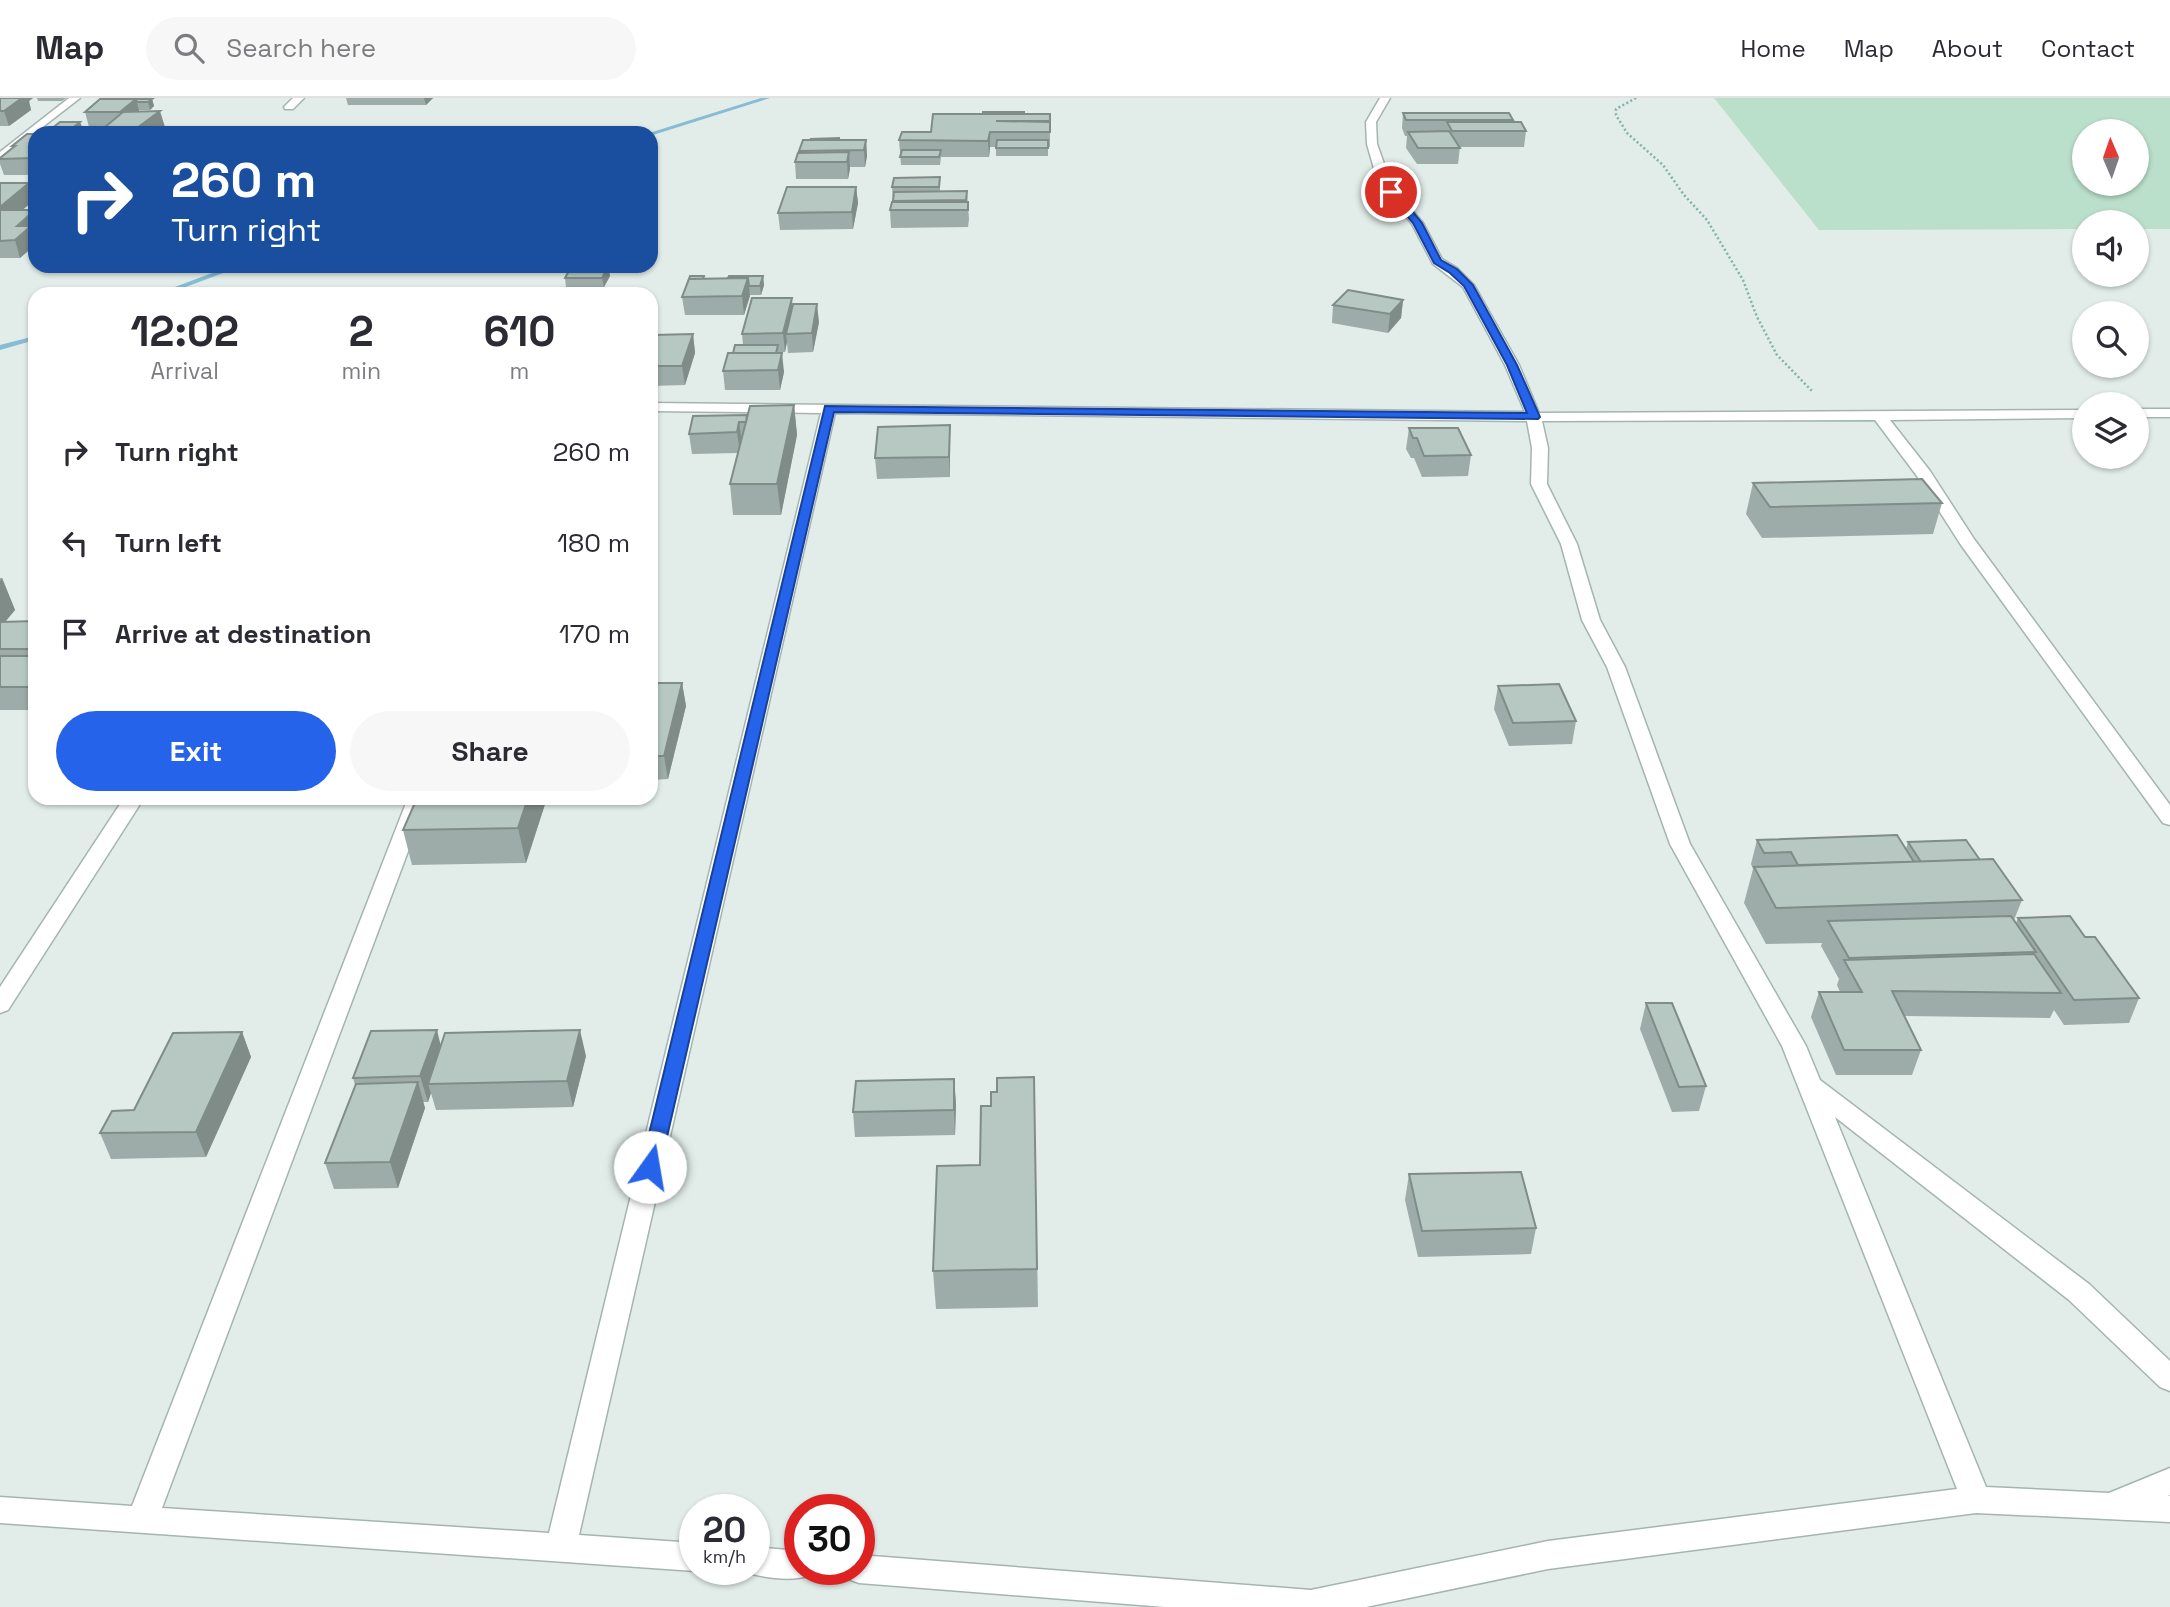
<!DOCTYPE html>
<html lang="en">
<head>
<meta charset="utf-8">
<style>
	:root { --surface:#fff; --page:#f7f7f7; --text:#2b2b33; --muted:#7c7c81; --line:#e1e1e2; --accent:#2563eb }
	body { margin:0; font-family:"Space Grotesk",sans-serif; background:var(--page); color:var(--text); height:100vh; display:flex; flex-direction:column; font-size:26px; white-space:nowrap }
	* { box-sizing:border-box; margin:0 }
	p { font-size:23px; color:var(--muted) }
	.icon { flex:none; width:38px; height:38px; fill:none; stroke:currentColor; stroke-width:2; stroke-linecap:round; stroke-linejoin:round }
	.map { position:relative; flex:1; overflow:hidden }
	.sheet { position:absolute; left:28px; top:189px; width:630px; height:518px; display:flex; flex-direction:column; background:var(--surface); border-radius:21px; box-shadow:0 2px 5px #0004 }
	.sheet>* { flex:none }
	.banner { position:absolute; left:28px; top:28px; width:630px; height:147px; border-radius:21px; box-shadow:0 2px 5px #0004; background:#1a4fa0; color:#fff; overflow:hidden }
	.needle { width:46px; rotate:358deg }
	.tools { position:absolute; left:2072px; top:21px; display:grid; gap:14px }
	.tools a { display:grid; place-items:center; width:77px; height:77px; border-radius:50%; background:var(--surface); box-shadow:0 2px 5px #0004; font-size:35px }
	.speed { position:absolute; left:679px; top:1396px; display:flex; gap:14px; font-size:35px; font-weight:700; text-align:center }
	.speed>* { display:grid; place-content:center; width:91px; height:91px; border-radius:50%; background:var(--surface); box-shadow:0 2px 5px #0004; line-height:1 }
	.speed small { font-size:18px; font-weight:400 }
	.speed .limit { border:10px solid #d22; background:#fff; color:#111 }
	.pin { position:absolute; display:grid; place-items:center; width:60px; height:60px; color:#fff; margin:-30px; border:4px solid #fff; border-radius:50%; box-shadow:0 2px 7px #0007 }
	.me { position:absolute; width:77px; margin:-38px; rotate:13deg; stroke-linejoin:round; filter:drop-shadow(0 0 5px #0008) }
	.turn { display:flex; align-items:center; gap:24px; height:147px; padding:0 28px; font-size:32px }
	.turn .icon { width:91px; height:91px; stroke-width:2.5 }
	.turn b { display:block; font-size:49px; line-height:60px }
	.eta { display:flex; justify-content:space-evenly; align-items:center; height:119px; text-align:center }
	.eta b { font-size:42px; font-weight:700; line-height:49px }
	.cta { display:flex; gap:14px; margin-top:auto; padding:14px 28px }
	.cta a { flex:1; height:80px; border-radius:42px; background:var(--accent); color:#fff; font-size:28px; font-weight:700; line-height:80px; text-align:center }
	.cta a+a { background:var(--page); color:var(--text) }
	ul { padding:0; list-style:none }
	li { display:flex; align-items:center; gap:21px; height:91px; padding:0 28px }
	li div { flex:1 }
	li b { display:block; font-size:26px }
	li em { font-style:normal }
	header { display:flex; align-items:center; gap:42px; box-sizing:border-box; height:98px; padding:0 35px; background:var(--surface); border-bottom:2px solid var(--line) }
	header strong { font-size:33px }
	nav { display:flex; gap:38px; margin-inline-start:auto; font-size:24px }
	.search { width:490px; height:63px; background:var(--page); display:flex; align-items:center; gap:18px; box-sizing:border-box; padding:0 24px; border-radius:38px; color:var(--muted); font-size:26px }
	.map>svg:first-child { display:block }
	.green { fill:#badfca; fill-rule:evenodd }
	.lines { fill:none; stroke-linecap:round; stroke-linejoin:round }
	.stream { fill:#87bcd4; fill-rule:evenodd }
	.street-casing { stroke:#a4b5b1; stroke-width:3 }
	.path { stroke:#81b2aa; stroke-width:2.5; stroke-dasharray:2 2.5; stroke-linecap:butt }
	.street { fill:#fff; fill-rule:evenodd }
	.wall { fill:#9daca8 }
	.shaded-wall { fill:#808c88 }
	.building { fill:#b7c8c3; stroke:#808c88; stroke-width:2 }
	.route { fill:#2563eb; stroke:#184099; stroke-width:2 }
</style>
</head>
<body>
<header>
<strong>Map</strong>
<div class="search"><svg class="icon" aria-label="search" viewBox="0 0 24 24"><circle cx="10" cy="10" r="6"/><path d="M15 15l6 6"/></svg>Search here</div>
<nav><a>Home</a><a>Map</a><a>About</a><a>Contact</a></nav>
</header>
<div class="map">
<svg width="2170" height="1509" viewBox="0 0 2170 1509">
	<rect width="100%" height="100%" fill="#e2ede9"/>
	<!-- green -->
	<path class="green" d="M 1714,0 L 2170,0 L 2170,131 L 2137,131 L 2137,124 L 2084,124 L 2084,131 L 1819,132 ZM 2084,33 L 2137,33 L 2137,86 L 2084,86 Z"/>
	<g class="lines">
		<!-- stream -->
		<g class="stream">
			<polygon points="761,0 770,0 653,37 649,35"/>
			<polygon points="231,168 242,168 167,196 156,196"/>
			<polygon points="35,238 35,242 0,252 0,247"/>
		</g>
		<!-- street casing -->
		<g class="street-casing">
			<g id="street">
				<polygon points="69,0 80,0 0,62 0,54"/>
				<polygon points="293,0 304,0 293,11 285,11 284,9"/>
				<polygon points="1380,0 1390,0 1376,24 1377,46 1387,74 1396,93 1423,125 1442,161 1457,170 1474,187 1519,267 1539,315 2084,312 2084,320 1890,322 1930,373 1974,441 2170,707 2170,727 2163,725 1961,447 1917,378 1875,322 1542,323 1548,350 1547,386 1577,446 1600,522 1625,569 1690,746 1806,948 1820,982 2089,1186 2170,1263 2170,1293 2160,1289 2069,1202 1835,1019 1986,1389 2109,1395 2170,1370 2170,1397 2168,1398 2170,1398 2170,1424 1976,1415 1548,1471 1366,1509 1165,1509 859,1485 848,1481 844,1472 859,1472 859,1457 1311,1492 1548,1443 1957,1391 1782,948 1670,746 1607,569 1582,522 1561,446 1531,386 1532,350 1527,323 835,315 579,1437 695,1445 695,1472 698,1472 695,1473 0,1425 0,1399 132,1408 408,700 428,700 162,1410 549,1435 821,315 651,313 651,305 1525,314 1505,267 1463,189 1433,166 1412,126 1387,96 1375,74 1367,46 1366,24"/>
				<rect x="2137" y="311" width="33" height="8"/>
				<polygon points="124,700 144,700 8,912 0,915 0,889"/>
				<path d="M 754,1449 L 800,1453 L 800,1472 L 813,1472 L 811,1477 C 792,1484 762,1480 743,1473 L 754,1472 Z"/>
			</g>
		</g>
		<!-- path -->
		<polyline class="path" points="1636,0 1616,11 1616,17 1627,35 1663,67 1684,97 1707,122 1743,182 1757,219 1777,257 1813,294"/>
		<!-- street -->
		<use href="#street" class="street"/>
	</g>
	<!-- wall -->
	<g class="wall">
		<polygon points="0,0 33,0 29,3 31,12 9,28 0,28"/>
		<polygon points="37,0 66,0 62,3 38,3"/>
		<polygon points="346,0 433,0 426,7 348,7"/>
		<polygon points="152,1 154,8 150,12 139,12 139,14 165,29 89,29 85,14"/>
		<polygon points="1403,15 1513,22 1513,24 1526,33 1524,49 1460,49 1458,66 1417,66 1406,50 1407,38 1405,38 1402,30"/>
		<polygon points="1024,16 1050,16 1050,49 1048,49 1048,58 996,58 996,49 990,49 989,59 941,59 940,67 901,67 899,42 931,34"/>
		<polygon points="83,31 78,35 50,35 50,32"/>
		<polygon points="35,36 35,77 4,77 0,66 0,60 13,50 12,48"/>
		<polygon points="811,42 866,42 867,58 865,69 850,69 848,81 796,81 795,64 799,53"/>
		<polygon points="940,79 940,94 967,93 969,121 968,129 891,130 890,112 893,104 892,89"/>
		<polygon points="35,81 35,103 34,102 22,112 35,112 35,135 33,136 35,147 20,160 0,160 0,85 29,86"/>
		<polygon points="856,89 858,105 853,131 780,132 778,115"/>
		<polygon points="608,169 610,178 604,189 566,189 565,180"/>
		<polygon points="704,178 704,181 728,180 763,178 764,187 761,197 750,197 744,217 685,217 682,199"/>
		<polygon points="1403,202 1401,220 1388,235 1332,225 1333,207"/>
		<polygon points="792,209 819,224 813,254 788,255 787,244 785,254 778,254 784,274 780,292 725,292 723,273 733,255 743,247 742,236"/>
		<polygon points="693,236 695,255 685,287 651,288 651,242"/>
		<polygon points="794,307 797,337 781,417 733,417 730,386 738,355 692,356 689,336 747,317"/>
		<polygon points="1409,330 1471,357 1468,378 1422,379 1414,360 1411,360 1406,351"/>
		<polygon points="950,347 950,379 877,381 875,360"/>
		<polygon points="1753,385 1942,405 1933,436 1762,440 1746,416"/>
		<polygon points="0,480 2,480 15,512 5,524 35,523 35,612 0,612"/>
		<polygon points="651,585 682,585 686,608 668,681 651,682"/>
		<polygon points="1498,588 1576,623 1572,646 1509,648 1494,611"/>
		<polygon points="417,700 547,700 526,765 412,767 403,732"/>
		<polygon points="1757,742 1906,751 1908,744 1980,762 2022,802 2014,822 2016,825 2018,820 2085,839 2139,900 2129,925 2064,927 2054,912 2050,920 1905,918 1921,952 1912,977 1836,977 1811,919 1819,894 1840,894 1837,887 1839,881 1821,848 1822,845 1766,846 1744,805 1753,771 1751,766"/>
		<polygon points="1646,905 1706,988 1699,1013 1672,1014 1640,931"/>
		<polygon points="242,934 251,959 206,1059 111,1061 100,1035"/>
		<polygon points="441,948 586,958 573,1009 436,1012 431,995 428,1004 423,1004 425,1010 398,1090 334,1091 325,1065 355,987 353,980"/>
		<polygon points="1034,979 1038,1209 936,1211 933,1173 980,1067 991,1008 997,994"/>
		<polygon points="954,981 956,1006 955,1037 855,1039 853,1014"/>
		<polygon points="1409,1076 1536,1130 1531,1156 1418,1159 1405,1102"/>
	</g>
	<!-- shaded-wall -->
	<g class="shaded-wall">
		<polygon points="20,0 33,0 29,3 31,12 9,28 4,13"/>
		<polygon points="424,0 433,0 426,7"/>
		<polygon points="136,1 140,16 125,29 120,14"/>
		<polygon points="152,1 154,8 150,12 148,4"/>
		<polygon points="160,13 165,29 156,35 130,35"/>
		<polygon points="80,24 83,31 78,35 71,35 70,32"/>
		<polygon points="990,34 990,49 989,59 988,43"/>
		<polygon points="866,42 867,58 865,69 864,52"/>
		<polygon points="849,54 850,71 848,81 847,64"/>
		<polygon points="35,58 35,70 32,60"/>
		<polygon points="29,85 34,102 2,130 0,125 0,109"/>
		<polygon points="856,89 858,105 853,131 852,114"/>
		<polygon points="35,113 35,135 33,136 35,147 20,160 15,142 17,128"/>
		<polygon points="608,169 610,178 604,189 602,180"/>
		<polygon points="763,178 764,187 761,197 760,188"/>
		<polygon points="748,180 750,198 744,217 742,198"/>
		<polygon points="792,200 793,218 786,236 787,244 785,254 783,235"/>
		<polygon points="1403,202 1401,220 1388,235 1390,216"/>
		<polygon points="817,206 819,224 813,254 812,235"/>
		<polygon points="693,236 695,255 685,287 682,268"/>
		<polygon points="782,255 784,274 780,292 778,272"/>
		<polygon points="794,307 797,337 781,417 777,386"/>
		<polygon points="739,324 742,344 740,355 737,334"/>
		<polygon points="950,327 950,379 949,359"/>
		<polygon points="2,480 15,512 0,530 0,483"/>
		<polygon points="682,585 686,608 668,681 664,658"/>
		<polygon points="528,700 547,700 526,765 518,730"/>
		<polygon points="437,932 443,957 428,986 431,995 428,1004 420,978"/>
		<polygon points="580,932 586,958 573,1009 567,983"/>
		<polygon points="242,934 251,959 206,1059 196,1034"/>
		<polygon points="954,981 956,1006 955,1037 954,1012"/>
		<polygon points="418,984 425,1010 398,1090 390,1064"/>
	</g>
	<!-- building -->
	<g class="building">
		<polygon points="0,0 22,0 4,13 0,13"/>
		<polygon points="100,1 136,1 120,14 85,14"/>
		<polygon points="106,1 152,1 148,4 137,4 136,1"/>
		<polygon points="160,13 130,35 98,35 123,14"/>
		<rect x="983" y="14" width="41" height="2"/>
		<polygon points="1403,15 1509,15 1513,22 1406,22"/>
		<polygon points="933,16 1050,16 1050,23 996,23 1050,24 1050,34 990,34 988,43 899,42 902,34 931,34"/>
		<polygon points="60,24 80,24 70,32 50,32"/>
		<polygon points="1447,24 1521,24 1526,33 1452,33"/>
		<polygon points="1449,33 1460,50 1418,50 1408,34"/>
		<polygon points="27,36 35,36 35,58 32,60 0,61 0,60 15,48 12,48"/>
		<polygon points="839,40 839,42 811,42 811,41"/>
		<polygon points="803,42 866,42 864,52 799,53"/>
		<polygon points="997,42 1048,42 1048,50 996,50"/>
		<polygon points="902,52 941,52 939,59 900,59"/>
		<polygon points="849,54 847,64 795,64 798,55"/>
		<polygon points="940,79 939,89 892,89 894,80"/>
		<polygon points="35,81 35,86 29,86"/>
		<polygon points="0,85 29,85 0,109"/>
		<polygon points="787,89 856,89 852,114 778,115"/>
		<polygon points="967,93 966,102 893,103 894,94"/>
		<polygon points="892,104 968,104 968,112 890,112"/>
		<polygon points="0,112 35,112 17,128 31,128 15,142 0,143"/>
		<polygon points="571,169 608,169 602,180 565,180"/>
		<polygon points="690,178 704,178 703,181 689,181 687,187"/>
		<polygon points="729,178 763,178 760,188 749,188 748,180 728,180"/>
		<polygon points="748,180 742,198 682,199 689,181"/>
		<polygon points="1348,192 1403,202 1390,216 1333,207"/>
		<polygon points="752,200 792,200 783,235 742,236"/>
		<polygon points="793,206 817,206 812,235 786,236"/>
		<polygon points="693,236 682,268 651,268 651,242 653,237"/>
		<polygon points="735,247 778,247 776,255 733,255"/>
		<polygon points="728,255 782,255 778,272 723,273"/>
		<polygon points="794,307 777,386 730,386 750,308"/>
		<polygon points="747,317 746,324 739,324 737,334 689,336 693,318"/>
		<polygon points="950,327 949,359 875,360 878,329"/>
		<polygon points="1409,330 1458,330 1471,357 1424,358 1417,340 1413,340"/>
		<polygon points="1922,381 1942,405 1770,409 1753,385"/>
		<polygon points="35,523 35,551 0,551 0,524"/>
		<rect x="0" y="558" width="35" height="31"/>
		<polygon points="651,585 682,585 664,658 651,658"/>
		<polygon points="1559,586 1576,623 1513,625 1498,588"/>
		<polygon points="417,700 528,700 518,730 403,732"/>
		<polygon points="1897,737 1914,764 1798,767 1791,754 1764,755 1757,742"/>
		<polygon points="1966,742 1980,762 1921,764 1908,744"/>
		<polygon points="1993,761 2022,802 1776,810 1754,769"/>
		<polygon points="2011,818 2036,854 1849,860 1828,823"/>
		<polygon points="2070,818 2085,839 2095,839 2139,900 2074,902 2018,820"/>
		<polygon points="2034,856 2061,895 1892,893 1921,952 1844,952 1819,894 1862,894 1844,862"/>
		<polygon points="1646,905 1672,905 1706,988 1679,989"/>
		<polygon points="437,932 420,978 353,980 371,933"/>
		<polygon points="580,932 567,983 428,986 445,935"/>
		<polygon points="242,934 196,1034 100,1035 112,1013 134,1012 173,935"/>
		<polygon points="1034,979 1037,1171 933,1173 937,1068 980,1067 981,1008 991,1008 991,994 997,994 997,980"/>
		<polygon points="954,981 954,1012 853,1014 856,983"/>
		<polygon points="418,984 390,1064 325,1065 356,986"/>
		<polygon points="1521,1074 1536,1130 1422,1133 1409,1076"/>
	</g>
	<!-- route -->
	<polygon class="route" points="1388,92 1395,92 1422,125 1441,162 1457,171 1473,187 1517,267 1540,319 1538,321 834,314 660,1069 657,1074 644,1074 641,1069 825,308 1527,315 1507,267 1464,188 1450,175 1434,165 1413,125 1388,96"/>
</svg>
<div class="tools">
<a><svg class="needle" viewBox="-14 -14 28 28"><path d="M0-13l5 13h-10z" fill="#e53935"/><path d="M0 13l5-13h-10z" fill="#7c7c81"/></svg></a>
<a><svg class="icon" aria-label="sound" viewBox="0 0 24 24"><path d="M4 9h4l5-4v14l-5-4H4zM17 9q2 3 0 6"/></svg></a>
<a><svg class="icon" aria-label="search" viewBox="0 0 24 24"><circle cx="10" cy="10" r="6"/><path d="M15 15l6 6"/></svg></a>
<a><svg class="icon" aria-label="layers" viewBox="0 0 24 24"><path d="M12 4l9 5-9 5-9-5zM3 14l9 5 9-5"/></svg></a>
</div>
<div class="speed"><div>20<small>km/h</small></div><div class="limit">30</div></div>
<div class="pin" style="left:1391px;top:94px;background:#d93025"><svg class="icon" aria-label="arrive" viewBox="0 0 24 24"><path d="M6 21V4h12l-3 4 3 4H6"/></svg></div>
<svg class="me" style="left:650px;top:1069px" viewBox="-20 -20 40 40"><circle r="19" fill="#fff"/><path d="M0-13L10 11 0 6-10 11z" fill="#2563eb"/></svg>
<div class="banner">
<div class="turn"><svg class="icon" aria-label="right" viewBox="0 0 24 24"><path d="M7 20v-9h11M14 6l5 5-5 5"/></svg><div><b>260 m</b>Turn right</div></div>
</div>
<section class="sheet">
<div class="eta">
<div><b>12:02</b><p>Arrival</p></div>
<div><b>2</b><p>min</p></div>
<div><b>610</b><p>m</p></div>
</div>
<ul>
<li><svg class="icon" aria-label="right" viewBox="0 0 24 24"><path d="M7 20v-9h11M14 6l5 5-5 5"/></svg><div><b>Turn right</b></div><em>260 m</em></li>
<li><svg class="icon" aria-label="left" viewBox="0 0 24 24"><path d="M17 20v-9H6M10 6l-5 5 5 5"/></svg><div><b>Turn left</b></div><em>180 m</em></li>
<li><svg class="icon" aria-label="arrive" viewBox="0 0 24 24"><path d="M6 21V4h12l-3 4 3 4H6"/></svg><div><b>Arrive at destination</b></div><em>170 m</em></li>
</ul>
<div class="cta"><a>Exit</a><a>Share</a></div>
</section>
</div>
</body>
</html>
